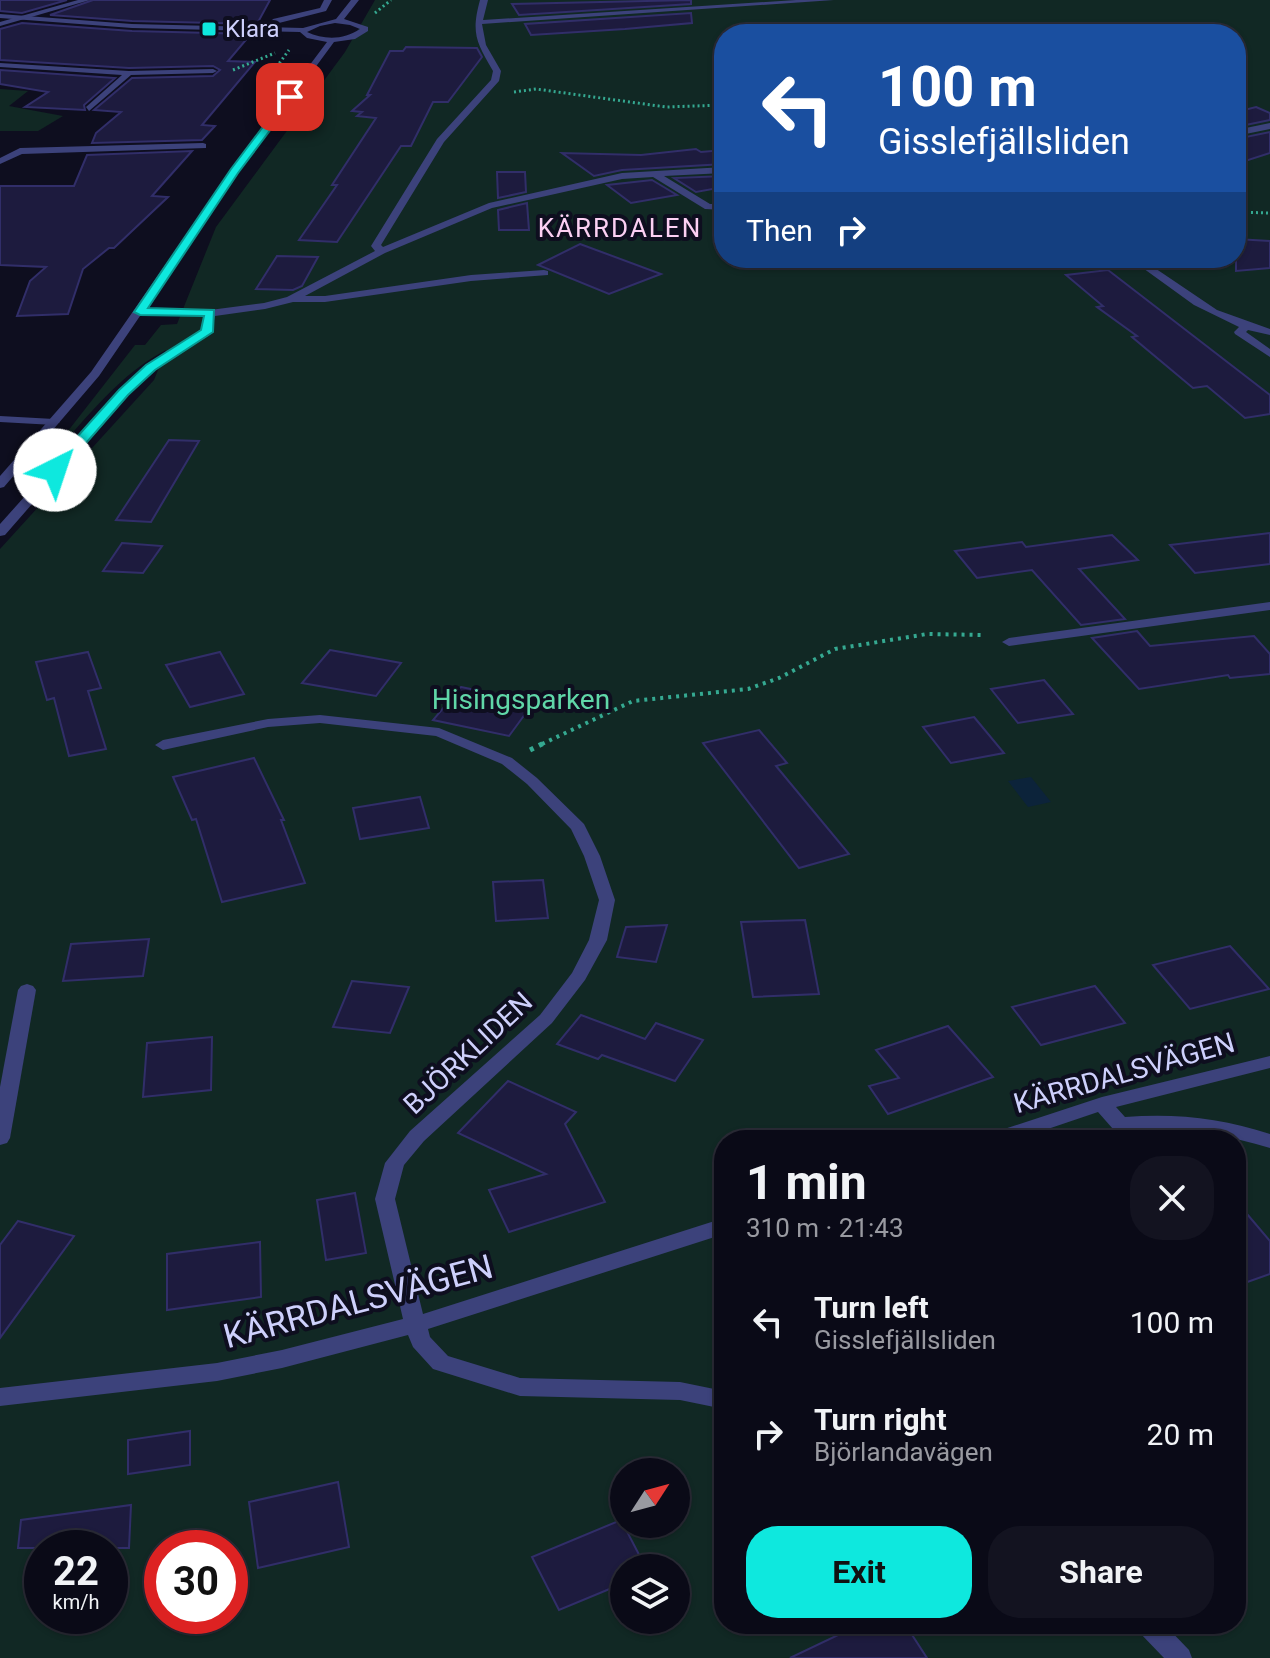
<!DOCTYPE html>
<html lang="en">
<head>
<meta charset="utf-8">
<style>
	:root { --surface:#0a0a17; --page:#131320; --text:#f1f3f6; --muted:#999aa1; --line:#2a2b36; --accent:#0ee8de }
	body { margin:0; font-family:Roboto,sans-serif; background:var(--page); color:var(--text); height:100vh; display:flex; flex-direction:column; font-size:30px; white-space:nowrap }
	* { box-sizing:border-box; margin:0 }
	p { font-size:26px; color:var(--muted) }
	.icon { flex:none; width:44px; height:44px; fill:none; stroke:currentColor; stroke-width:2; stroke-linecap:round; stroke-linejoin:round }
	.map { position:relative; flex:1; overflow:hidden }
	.panel { position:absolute; left:714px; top:1130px; width:532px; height:504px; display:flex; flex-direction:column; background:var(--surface); border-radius:32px; box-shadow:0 2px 6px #0004,0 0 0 2px var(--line) }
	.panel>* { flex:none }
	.hud { position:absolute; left:714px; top:24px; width:532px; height:244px; border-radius:32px; box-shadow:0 2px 6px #0004,0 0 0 2px var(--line); background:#1a4fa0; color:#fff; overflow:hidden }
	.needle { width:52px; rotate:54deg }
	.fabs { position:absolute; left:610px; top:1458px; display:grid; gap:16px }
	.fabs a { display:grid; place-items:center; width:80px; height:80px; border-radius:50%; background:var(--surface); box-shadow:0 2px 6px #0004,0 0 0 2px var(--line); font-size:40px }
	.speed { position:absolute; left:24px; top:1530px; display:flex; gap:16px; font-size:40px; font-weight:700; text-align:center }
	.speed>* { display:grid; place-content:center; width:104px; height:104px; border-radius:50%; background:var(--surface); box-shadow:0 2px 6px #0004,0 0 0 2px var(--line); line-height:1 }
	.speed small { font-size:20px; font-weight:400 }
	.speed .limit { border:12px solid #d22; background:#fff; color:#111 }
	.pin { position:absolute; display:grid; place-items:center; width:68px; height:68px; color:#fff; margin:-34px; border-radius:16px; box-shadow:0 4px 12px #0006 }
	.me { position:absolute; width:88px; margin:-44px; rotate:41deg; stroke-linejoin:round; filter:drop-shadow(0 0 6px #0008) }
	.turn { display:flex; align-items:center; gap:28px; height:168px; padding:0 32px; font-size:36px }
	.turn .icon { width:104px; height:104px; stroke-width:2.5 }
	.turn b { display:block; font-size:56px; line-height:68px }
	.then { display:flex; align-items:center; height:76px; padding:0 32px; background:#0003; gap:16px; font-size:30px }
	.round { display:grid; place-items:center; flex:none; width:84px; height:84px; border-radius:32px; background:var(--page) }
	.headline { display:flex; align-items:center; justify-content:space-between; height:136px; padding:0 32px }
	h1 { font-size:48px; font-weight:700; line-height:60px }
	.cta { display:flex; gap:16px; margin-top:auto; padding:16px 32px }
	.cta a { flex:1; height:92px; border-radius:32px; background:var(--accent); color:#111; font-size:32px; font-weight:700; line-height:92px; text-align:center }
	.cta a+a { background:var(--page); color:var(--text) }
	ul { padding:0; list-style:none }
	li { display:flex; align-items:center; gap:24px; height:112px; padding:0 32px }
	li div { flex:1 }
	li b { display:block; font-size:30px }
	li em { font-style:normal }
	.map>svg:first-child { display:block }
	.green { fill:#112824; fill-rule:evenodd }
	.water { fill:#0c233a }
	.building { fill:#1d1b3e; stroke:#312e69; stroke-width:2 }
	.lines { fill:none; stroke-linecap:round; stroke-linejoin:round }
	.path-far2 { stroke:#35a991; stroke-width:3; stroke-dasharray:2 3; stroke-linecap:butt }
	.path-far1 { stroke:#35a991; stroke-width:4; stroke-dasharray:3 5; stroke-linecap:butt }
	.path { stroke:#35a991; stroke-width:5; stroke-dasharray:4 6; stroke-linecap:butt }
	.minor { fill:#3c427b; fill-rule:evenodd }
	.tertiary { fill:#3c427b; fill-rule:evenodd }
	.route { fill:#0ee8de; stroke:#099790; stroke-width:2 }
	.poi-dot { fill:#0ee8de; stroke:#0e0e1f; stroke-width:3 }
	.labels { text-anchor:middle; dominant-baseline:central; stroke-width:8; stroke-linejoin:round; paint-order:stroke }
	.far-poi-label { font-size:24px; fill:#ced0fc; stroke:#0e0e1f; text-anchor:start }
	.far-neighbourhood-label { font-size:26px; letter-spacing:2px; fill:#fcd0f3; stroke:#0e0e1f }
	.park-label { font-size:28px; fill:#60d7a8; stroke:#0e0e1f }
	.street-label { font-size:28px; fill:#ced0fc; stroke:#0e0e1f }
	.near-street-label { font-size:34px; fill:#ced0fc; stroke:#0e0e1f }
</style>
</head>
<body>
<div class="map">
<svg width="1270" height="1658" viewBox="0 0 1270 1658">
	<rect width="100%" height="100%" fill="#0e0e1f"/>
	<!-- green -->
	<g class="green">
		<path d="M 375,0 L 1270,0 L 1270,1658 L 0,1658 L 0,549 L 154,380 L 166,350 C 120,374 88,416 54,454 L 50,454 L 135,345 L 145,345 L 161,325 L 177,324 L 216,227 L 345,52 ZM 724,34 L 1236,34 L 1236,258 L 724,258 ZM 724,1140 L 1236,1140 L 1236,1624 L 724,1624 ZM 624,1472 L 676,1472 L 676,1524 L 624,1524 ZM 42,1548 L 110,1548 L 110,1616 L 42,1616 ZM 162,1548 L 230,1548 L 230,1616 L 162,1616 ZM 624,1568 L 676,1568 L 676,1620 L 624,1620 Z"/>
		<polygon points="0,89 28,91 9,106 63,116 38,131 0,131"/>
	</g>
	<!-- water -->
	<polygon class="water" points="1031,777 1051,802 1028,807 1008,781"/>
	<!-- building -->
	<g class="building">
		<polygon points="0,0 67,0 22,13 0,11"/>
		<polygon points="93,0 270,0 257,24 132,21 50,15"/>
		<polygon points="691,0 691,4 519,15 512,4"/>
		<polygon points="691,13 692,23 625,29 531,35 525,24"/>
		<polygon points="22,23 132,31 251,34 228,61 255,62 202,125 215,126 202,140 92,143 96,133 121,112 94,110 132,78 213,76 220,70 213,66 129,68 0,60 0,29"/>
		<polygon points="406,47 477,48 482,57 448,102 433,102 411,146 401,146 337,242 299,240 337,185 332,185 376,118 357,116 362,112 352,111 370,95 367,95 390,51 403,51"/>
		<polygon points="0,70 115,78 84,105 85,110 25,107 48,92 0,84"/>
		<polygon points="1256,107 1270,113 1270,120 1236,127 1236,112"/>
		<polygon points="1270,132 1270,153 1236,164 1236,139"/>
		<polygon points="696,149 701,152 724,150 724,164 622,170 594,176 562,153 641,155"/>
		<polygon points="192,151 152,196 168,197 114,248 109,248 83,269 68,314 17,316 30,281 46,267 0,265 0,186 74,186 87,155"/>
		<polygon points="497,172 525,172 526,192 498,198"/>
		<polygon points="724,176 724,187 696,192 674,178"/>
		<polygon points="652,180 677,195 631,203 607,185"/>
		<polygon points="527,203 529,230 499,230 498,210"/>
		<polygon points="1236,239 1270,241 1270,268 1236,271"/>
		<polygon points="580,244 661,274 609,294 538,265"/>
		<polygon points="277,256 318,257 302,286 293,290 256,289"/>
		<polygon points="1108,270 1270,395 1270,414 1245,418 1207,386 1193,388 1132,337 1137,336 1097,307 1103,306 1066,275"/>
		<polygon points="169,440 199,441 151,522 116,520"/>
		<polygon points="1270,533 1270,564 1195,573 1170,545"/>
		<polygon points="1112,535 1138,560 1079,569 1125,619 1081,625 1032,570 977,578 955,551 1022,542 1026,547"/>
		<polygon points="122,543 162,546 143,573 103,571"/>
		<polygon points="1137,631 1150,646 1254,636 1270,654 1270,674 1230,678 1228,675 1139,689 1092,638"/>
		<polygon points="330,650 401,663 376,696 302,683"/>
		<polygon points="88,652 101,688 88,691 106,749 69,756 54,698 47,700 36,662"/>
		<polygon points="220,652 244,694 190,707 166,665"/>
		<polygon points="1044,680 1073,714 1018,723 991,689"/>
		<polygon points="461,687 534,702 509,736 433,720"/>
		<polygon points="974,717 1004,753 951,763 923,727"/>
		<polygon points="759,730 787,763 776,766 849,854 799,868 703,743"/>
		<polygon points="254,758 284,820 281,820 305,883 222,902 196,819 192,820 173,777"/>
		<polygon points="420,797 429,828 360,839 353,808"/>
		<polygon points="543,880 548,918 496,921 493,882"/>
		<polygon points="805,920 819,994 753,997 741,922"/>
		<polygon points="667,925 656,962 617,957 626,927"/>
		<polygon points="149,939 143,976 63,981 71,944"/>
		<polygon points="1230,946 1269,989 1190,1009 1153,965"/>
		<polygon points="352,981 409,987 390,1033 333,1027"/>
		<polygon points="1095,986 1125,1023 1041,1045 1012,1007"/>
		<polygon points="581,1015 645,1039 656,1023 703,1040 675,1081 602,1055 598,1059 557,1044"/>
		<polygon points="948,1026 993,1077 888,1114 869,1086 899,1078 876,1050"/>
		<polygon points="212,1037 211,1090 143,1097 147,1043"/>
		<polygon points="508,1081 576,1112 565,1124 605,1202 509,1232 489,1190 546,1174 458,1133"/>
		<polygon points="355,1193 366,1253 326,1260 317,1200"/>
		<polygon points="1236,1201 1270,1241 1270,1274 1236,1286"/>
		<polygon points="18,1221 74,1236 0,1338 0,1245"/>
		<polygon points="260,1242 261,1297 167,1310 167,1254"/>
		<polygon points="190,1431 190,1465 128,1474 128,1440"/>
		<polygon points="338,1482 349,1547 258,1568 249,1502"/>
		<polygon points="131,1505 129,1548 18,1548 21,1520"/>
		<polygon points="621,1520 646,1568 624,1568 624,1583 559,1610 532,1557"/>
		<polygon points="861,1624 905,1624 927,1658 790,1658"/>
	</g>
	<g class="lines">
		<!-- path-far2 -->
		<g class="path-far2">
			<polyline points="375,13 391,0"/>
			<polyline points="233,70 275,53"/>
			<polyline points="283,71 278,65 289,50"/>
			<polyline points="514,92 536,89 666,107 724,105"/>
			<polyline points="1236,212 1270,213"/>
		</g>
		<!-- path-far1 -->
		<polyline class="path-far1" points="542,744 633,701 748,689 779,678 835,649 927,634 984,635"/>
		<!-- path -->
		<polyline class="path" points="530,750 546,742"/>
		<!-- minor -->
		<g class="minor">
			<polygon points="78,0 90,0 0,26 0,22"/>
			<polygon points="324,0 332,0 326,11 279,23 272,31 265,29 273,19 320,8"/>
			<path d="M 480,0 L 488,0 L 483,20 L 796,0 L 834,0 L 482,24 L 486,45 L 501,71 L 499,81 L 444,142 L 381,245 L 383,247 L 489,203 L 622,173 L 724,167 L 724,173 L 664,176 L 710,204 L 724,204 L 724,210 L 705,209 L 653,177 L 622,179 L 492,208 L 385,253 L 305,296 L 325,296 L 471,275 L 544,270 L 548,271 L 548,275 L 471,281 L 325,302 L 293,302 L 265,309 L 215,316 L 211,334 L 154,370 L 128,394 L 5,535 L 0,536 L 0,524 L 120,390 L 146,366 L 202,331 L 204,316 L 140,315 L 135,312 L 136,310 L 210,310 L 264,303 L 287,297 L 375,251 L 371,246 L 437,139 L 491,80 L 493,71 C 476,42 471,33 480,0 Z"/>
			<polygon points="0,63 129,71 213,69 217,71 213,73 131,75 89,111 86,107 122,75 0,67"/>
			<polygon points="1270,123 1270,129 1236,136 1236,130"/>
			<polygon points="203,143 206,144 206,148 22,154 0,164 0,158 20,148"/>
			<polygon points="1129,258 1140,258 1217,310 1270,329 1270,335 1248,330 1246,332 1270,349 1270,357 1235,334 1234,332 1239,327 1194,305"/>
			<polygon points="0,416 54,419 60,422 54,425 0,422"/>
			<polygon points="1270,602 1270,610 1009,646 1002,642 1009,638"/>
			<polygon points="320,715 439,728 512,758 537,778 584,824 600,856 615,900 607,940 585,980 552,1023 424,1141 404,1165 395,1199 423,1314 724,1218 724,1234 428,1329 430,1337 448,1356 520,1378 680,1382 724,1391 724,1409 680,1400 520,1396 433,1369 413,1347 408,1335 282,1368 217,1381 0,1406 0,1388 217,1363 282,1350 403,1319 375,1199 385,1163 410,1131 540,1015 572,973 589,940 599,900 584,856 571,829 527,784 502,764 436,736 320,723 268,727 163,750 155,745 163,740 268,719"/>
			<polygon points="27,984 33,986 36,990 10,1138 7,1143 0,1145 0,1087 18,990 21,986"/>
			<path d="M 1270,1056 L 1270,1068 L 1116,1107 L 1125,1117 C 1175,1113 1222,1118 1270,1134 L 1270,1148 C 1220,1133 1173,1127 1120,1131 L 1113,1129 L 1098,1112 L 1015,1140 L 983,1140 L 986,1135 L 1102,1097 Z"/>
			<polygon points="1136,1624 1164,1624 1189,1650 1192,1658 1164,1658 1139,1632"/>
		</g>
		<!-- tertiary -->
		<path class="tertiary" d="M 351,0 L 359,0 L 344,19 L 368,27 L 368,31 L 355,39 L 334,42 L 237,174 L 99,376 L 4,487 L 0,488 L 0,476 L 91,372 L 231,170 L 327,42 L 307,38 L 300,32 L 132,28 L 0,18 L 0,14 L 132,24 L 303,28 L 336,19 ZM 335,23 L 350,25 L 360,29 C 344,40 324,40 307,32 L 320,26 Z"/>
	</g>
	<!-- route -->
	<polygon class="route" points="287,95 295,97 238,173 148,308 214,310 213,332 155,370 128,395 60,473 50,473 50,467 119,390 146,365 201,330 204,316 140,315 134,312 231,169"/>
	<!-- markers -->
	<rect class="poi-dot" x="201" y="21" width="16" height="16" rx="4"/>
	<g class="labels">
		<!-- far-poi labels -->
		<g class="far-poi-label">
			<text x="225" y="29">Klara</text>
		</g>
		<!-- far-neighbourhood labels -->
		<g class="far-neighbourhood-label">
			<text x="620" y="228">KÄRRDALEN</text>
		</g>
		<!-- park labels -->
		<g class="park-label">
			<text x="521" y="699">Hisingsparken</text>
		</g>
		<!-- street labels -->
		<g class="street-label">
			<text transform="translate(468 1053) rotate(-43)">BJÖRKLIDEN</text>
			<text transform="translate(1124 1073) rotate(-16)">KÄRRDALSVÄGEN</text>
		</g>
		<!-- near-street labels -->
		<g class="near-street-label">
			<text transform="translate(358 1301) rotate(-15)">KÄRRDALSVÄGEN</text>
		</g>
	</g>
</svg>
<div class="fabs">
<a><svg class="needle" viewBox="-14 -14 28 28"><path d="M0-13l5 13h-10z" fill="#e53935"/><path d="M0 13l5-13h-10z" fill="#999aa1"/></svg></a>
<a><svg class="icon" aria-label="layers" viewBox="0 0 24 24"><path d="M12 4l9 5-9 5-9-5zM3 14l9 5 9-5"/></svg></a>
</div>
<div class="speed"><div>22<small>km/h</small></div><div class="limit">30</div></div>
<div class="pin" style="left:290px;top:97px;background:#d93025"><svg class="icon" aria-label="arrive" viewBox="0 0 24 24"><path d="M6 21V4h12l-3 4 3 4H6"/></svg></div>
<svg class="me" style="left:55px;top:470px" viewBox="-20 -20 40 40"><circle r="19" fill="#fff"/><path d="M0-13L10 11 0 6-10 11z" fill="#0ee8de"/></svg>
<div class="hud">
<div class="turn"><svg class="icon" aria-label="left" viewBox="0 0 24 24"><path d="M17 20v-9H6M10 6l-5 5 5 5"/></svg><div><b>100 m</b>Gisslefjällsliden</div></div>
<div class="then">Then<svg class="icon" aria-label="right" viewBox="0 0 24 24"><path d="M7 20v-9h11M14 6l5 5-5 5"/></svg></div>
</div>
<section class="panel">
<div class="headline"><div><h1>1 min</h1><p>310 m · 21:43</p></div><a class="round"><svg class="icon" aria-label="close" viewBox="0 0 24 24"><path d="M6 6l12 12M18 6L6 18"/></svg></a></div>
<ul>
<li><svg class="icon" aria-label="left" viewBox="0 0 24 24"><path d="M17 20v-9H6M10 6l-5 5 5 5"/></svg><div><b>Turn left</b><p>Gisslefjällsliden</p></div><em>100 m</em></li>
<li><svg class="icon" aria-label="right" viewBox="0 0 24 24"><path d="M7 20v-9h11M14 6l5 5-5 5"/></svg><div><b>Turn right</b><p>Björlandavägen</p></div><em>20 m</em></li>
</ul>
<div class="cta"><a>Exit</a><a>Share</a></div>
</section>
</div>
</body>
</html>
